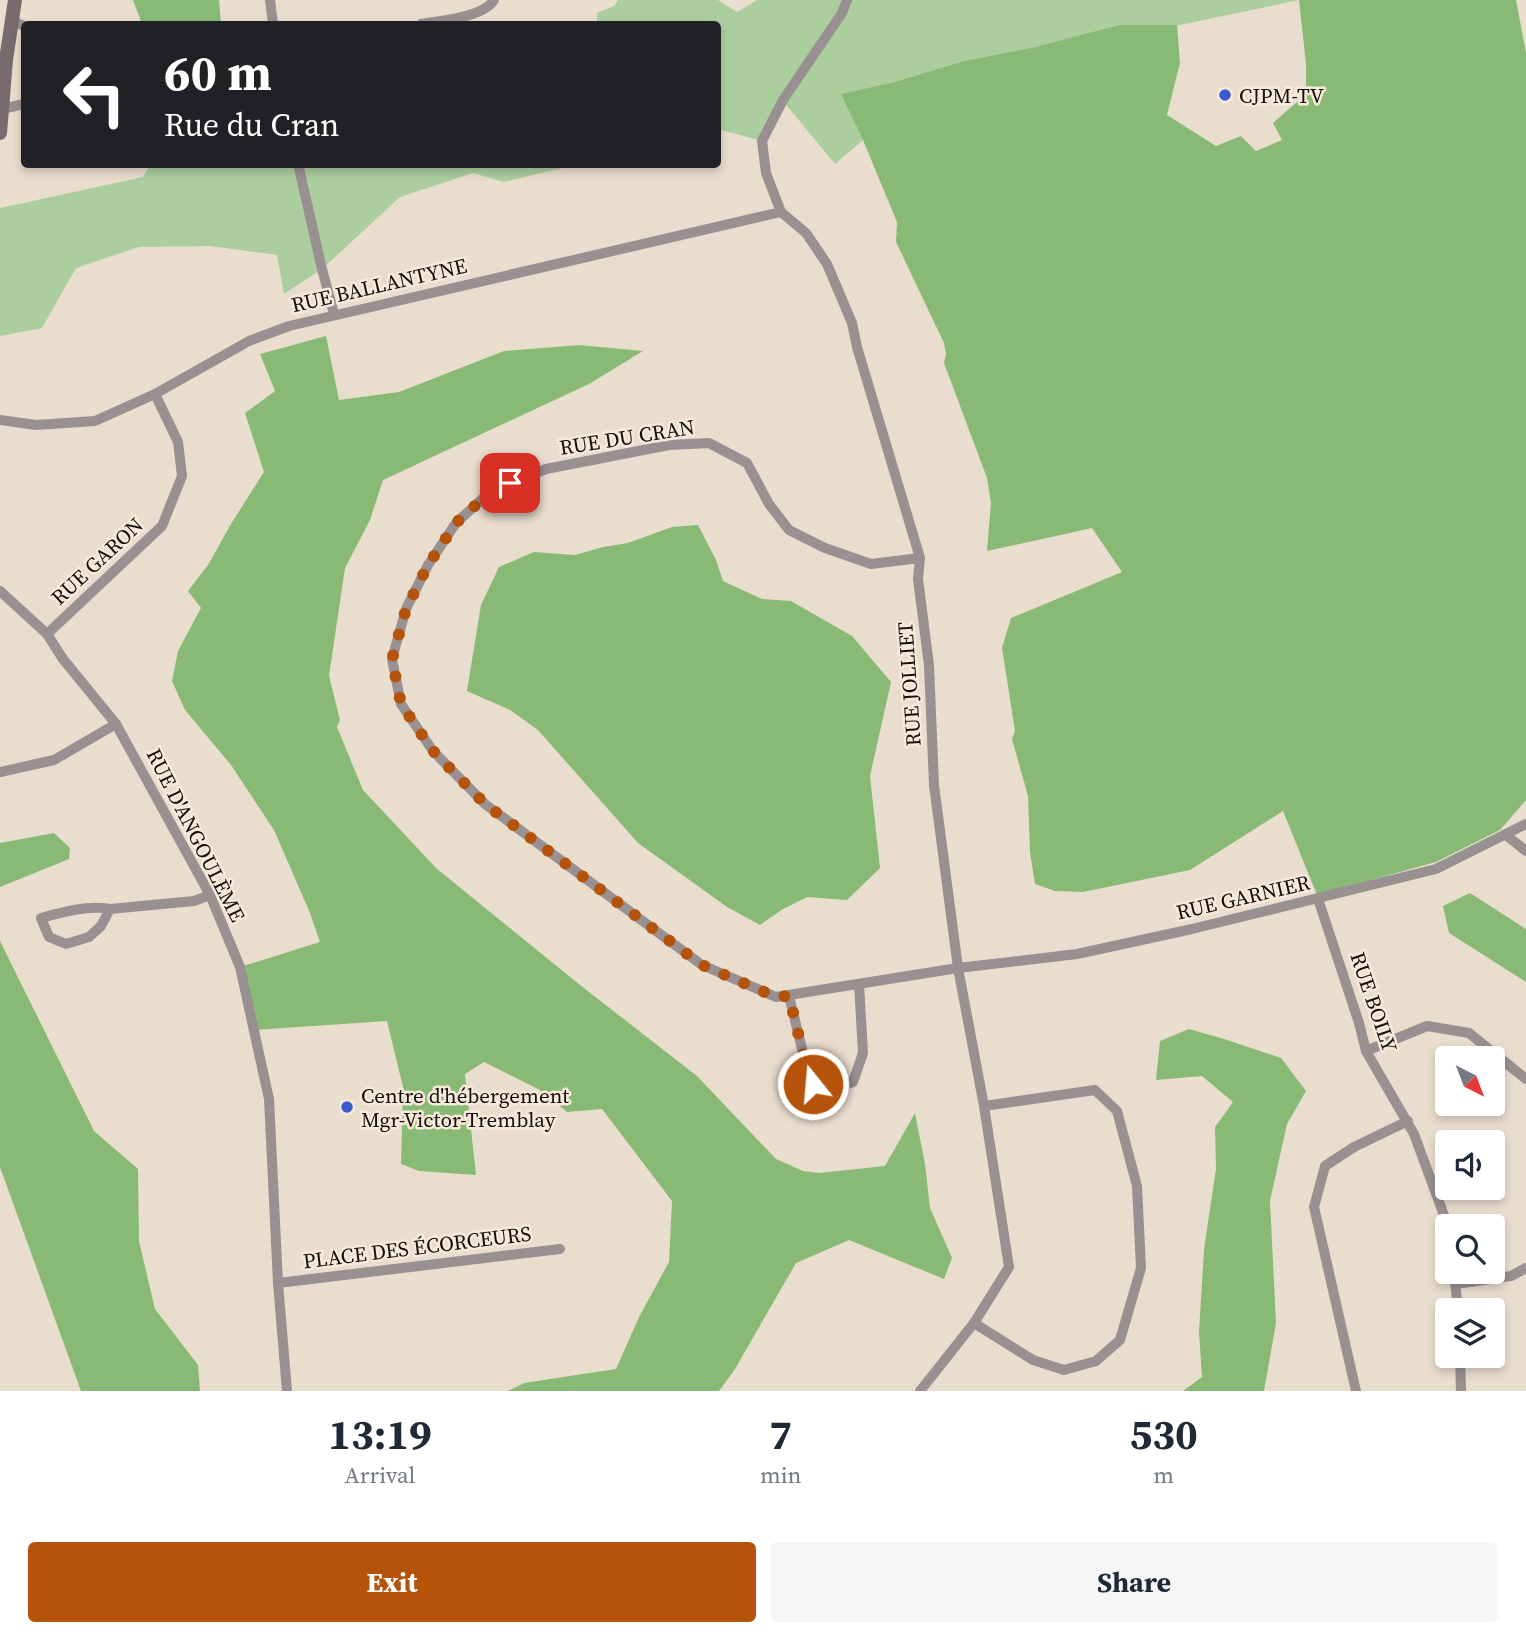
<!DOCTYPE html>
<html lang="en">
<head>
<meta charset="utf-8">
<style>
	:root { --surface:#fff; --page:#f6f6f7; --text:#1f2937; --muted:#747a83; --accent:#b45309 }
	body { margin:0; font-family:"Source Serif 4",serif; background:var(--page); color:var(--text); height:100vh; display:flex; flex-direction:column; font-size:26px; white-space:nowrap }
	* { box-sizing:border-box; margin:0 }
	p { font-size:23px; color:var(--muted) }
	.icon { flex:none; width:38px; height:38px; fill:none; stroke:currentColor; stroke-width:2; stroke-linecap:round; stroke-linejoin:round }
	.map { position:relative; height:1391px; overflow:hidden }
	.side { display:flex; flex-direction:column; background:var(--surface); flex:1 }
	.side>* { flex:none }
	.top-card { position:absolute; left:21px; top:21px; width:700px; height:147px; border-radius:7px; box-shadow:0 4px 10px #0003; background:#202124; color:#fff; overflow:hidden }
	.needle { width:46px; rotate:138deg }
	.controls { position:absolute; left:1435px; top:1046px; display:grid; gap:14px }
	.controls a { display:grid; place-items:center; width:70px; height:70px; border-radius:7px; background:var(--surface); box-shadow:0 4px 10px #0003; font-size:35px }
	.pin { position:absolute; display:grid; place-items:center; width:60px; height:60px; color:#fff; margin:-30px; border-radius:14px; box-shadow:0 4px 10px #0006 }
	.me { position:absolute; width:77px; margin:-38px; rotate:343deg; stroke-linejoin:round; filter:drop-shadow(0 0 5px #0008) }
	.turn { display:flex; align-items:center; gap:24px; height:147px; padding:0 28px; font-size:32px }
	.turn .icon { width:91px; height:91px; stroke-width:2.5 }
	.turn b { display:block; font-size:49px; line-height:60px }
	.eta { display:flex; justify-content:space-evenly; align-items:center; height:119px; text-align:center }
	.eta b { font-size:42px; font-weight:700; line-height:49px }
	.primary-button { display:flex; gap:14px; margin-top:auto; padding:14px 28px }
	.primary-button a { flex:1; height:80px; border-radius:7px; background:var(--accent); color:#fff; font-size:28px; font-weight:700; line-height:80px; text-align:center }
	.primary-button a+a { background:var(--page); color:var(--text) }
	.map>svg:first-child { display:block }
	.green { fill:#acce9f }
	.forest { fill:#89ba75 }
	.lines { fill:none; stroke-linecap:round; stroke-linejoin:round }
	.street { stroke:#999092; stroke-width:10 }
	.secondary { stroke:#776b6d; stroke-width:14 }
	.route { stroke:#b45309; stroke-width:12; stroke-dasharray:0 21.6 }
	.poi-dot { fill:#3a5cce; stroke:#f7eadb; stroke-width:2.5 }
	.labels { text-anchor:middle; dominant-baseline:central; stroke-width:5; stroke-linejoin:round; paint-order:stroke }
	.poi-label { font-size:21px; fill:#130f0a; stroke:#f7eadb; text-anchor:start }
	.street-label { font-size:21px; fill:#130f0a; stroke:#f7eadb }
</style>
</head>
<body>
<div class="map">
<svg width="1526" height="1391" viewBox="0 0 1526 1391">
	<rect width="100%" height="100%" fill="#e9ddce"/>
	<!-- green -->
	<g class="green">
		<polygon points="618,0 718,0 737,12 757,0 1299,0 1175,26 1035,47 964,61 894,82 842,94 863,140 835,164 783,101 762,141 718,129 718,24 597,24 597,13 614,6"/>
		<polygon points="150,165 575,165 504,182 473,173 400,197 322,269 284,294 277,255 211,246 139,247 76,268 42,328 0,336 0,208 143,177"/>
	</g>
	<!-- forest -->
	<g class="forest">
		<polygon points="133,0 219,0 221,24 142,24"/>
		<polygon points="1299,0 1516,0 1526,53 1526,800 1500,830 1436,862 1317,895 1283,811 1190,870 1083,892 1055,891 1035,884 1030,852 1028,796 1012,739 1015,731 1002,648 1011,618 1122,572 1092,528 987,551 991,503 987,478 944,363 946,354 944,343 896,242 897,222 863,140 841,94 894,82 964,61 1035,47 1120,25 1177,25 1180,63 1167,115 1216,146 1241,136 1256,151 1282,140 1273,123 1306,94 1306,64"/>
		<polygon points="326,336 339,400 399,392 504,351 579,345 643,351 589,384 383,480 370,520 345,568 329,676 340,720 337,727 363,790 436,868 580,985 697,1076 776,1159 803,1171 819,1173 885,1166 915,1113 925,1164 930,1208 952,1258 944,1279 849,1240 796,1263 735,1369 719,1391 508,1391 524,1383 616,1369 639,1317 669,1262 672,1201 602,1109 567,1112 540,1090 484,1062 465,1074 476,1175 419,1171 401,1164 403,1087 387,1021 254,1030 240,967 320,942 310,913 274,830 231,765 185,710 172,681 178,651 201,608 188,591 208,565 231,524 264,472 245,413 275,391 260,354"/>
		<polygon points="698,525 716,560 723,581 762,599 791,601 852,636 891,682 870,776 880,868 847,900 807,897 783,909 760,925 727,907 638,843 538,730 510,710 467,691 481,605 499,567 534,552 575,555 603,547 628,543 672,527"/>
		<polygon points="54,833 70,848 69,859 0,887 0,843"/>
		<polygon points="1470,893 1526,929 1526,982 1449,933 1443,906"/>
		<polygon points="0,941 94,1131 138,1169 139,1241 155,1309 198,1365 200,1391 81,1391 0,1167"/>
		<polygon points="1189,1029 1224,1039 1281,1058 1306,1091 1287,1124 1270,1201 1276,1323 1264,1391 1183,1391 1202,1377 1199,1332 1204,1249 1216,1169 1215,1127 1233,1102 1202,1076 1156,1080 1160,1041"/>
	</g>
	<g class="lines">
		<!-- street -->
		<g class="street">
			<polyline points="270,0 273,24"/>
			<polyline points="847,0 842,13 783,100 762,141 766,173 781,212 806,233 827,264 852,323 857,347 920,558 918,579 929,665 934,785 958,968 984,1106 1009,1267 974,1323 920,1391"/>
			<polyline points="13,21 24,26"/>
			<path d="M 421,24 C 440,21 484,17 494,0"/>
			<polyline points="2,109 24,104"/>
			<polyline points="298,164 322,269 334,314"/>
			<polyline points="0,420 36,425 95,421 155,394 249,341 289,326 781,212"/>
			<polyline points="920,558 871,564 825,548 789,530 769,504 747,463 709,443 669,445 546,469 492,490 456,523 428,565 406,609 392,659 401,704 433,751 485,804 702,965 776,997 958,968 1077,954 1192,929 1436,869 1526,824"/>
			<polyline points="0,591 47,634 63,659 116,724 210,895 240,967 269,1099 278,1283 287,1391"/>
			<polyline points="47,634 162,526 182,476 178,442 155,394"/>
			<polyline points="0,772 54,760 116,724"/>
			<polyline points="1506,835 1526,851"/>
			<polyline points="1318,899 1359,1023 1366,1051 1414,1134 1445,1218 1447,1231"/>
			<path d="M 110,909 L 101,926 L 89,937 L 66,944 L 49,937 L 41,918 C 63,912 87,905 110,909 L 194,901 L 210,895"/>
			<polyline points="789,996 805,1061 813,1084 824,1092 853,1082 863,1053 859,984"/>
			<polyline points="1366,1051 1427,1026 1469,1033 1526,1079"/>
			<polyline points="1454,1272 1458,1311"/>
			<polyline points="278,1283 560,1249"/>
			<polyline points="1456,1284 1511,1276 1526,1268"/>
			<polyline points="974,1323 1033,1360 1064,1370 1096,1361 1120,1340 1141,1268 1137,1186 1117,1111 1095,1090 984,1106"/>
			<polyline points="1460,1356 1461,1391"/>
			<polyline points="1356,1391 1314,1207 1325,1166 1354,1147 1408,1121"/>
		</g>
		<!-- secondary -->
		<polyline class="secondary" points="0,133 6,60 15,0"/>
	</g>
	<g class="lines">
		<!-- route -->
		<polyline class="route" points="510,483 492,490 456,523 428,565 406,609 392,659 401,704 433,751 485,804 702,965 776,997 789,996 805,1061 813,1084"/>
	</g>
	<!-- markers -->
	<g class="poi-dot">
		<circle cx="1225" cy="95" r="7"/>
		<circle cx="347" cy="1107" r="7"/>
	</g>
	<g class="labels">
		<!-- poi labels -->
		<g class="poi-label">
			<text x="1239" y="95">CJPM-TV</text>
			<text x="361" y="1095">Centre d'hébergement<tspan x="361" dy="24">Mgr-Victor-Tremblay</tspan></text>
		</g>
		<!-- street labels -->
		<g class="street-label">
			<text transform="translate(379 285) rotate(-13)">RUE BALLANTYNE</text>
			<text transform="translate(627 437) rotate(-9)">RUE DU CRAN</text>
			<text transform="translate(97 561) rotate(-43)">RUE GARON</text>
			<text transform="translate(909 684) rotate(-94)">RUE JOLLIET</text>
			<text transform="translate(196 835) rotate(63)">RUE D'ANGOULÈME</text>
			<text transform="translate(1243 897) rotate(-13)">RUE GARNIER</text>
			<text transform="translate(1374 1002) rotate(71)">RUE BOILY</text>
			<text transform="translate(417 1247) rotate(-7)">PLACE DES ÉCORCEURS</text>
		</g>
	</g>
</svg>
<div class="controls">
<a><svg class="needle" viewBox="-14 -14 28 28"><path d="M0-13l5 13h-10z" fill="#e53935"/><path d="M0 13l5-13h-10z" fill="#747a83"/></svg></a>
<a><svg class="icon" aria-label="sound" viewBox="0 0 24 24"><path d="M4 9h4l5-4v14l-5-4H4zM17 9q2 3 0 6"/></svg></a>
<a><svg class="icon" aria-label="search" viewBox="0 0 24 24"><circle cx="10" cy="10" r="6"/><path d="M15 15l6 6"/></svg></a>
<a><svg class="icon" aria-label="layers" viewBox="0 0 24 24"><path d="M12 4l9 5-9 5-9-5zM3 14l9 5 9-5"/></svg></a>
</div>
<div class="pin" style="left:510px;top:483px;background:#d93025"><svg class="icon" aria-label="arrive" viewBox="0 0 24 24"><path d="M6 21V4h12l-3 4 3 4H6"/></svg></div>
<svg class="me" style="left:813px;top:1084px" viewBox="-20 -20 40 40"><circle r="17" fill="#b45309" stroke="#fff" stroke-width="3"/><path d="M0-11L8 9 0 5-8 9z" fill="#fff"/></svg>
<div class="top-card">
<div class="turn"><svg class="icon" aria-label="left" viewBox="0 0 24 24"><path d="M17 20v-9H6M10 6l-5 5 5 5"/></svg><div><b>60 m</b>Rue du Cran</div></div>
</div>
</div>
<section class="side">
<div class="eta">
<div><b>13:19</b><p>Arrival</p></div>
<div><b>7</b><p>min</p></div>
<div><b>530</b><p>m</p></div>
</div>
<div class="primary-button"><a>Exit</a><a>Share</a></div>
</section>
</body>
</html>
